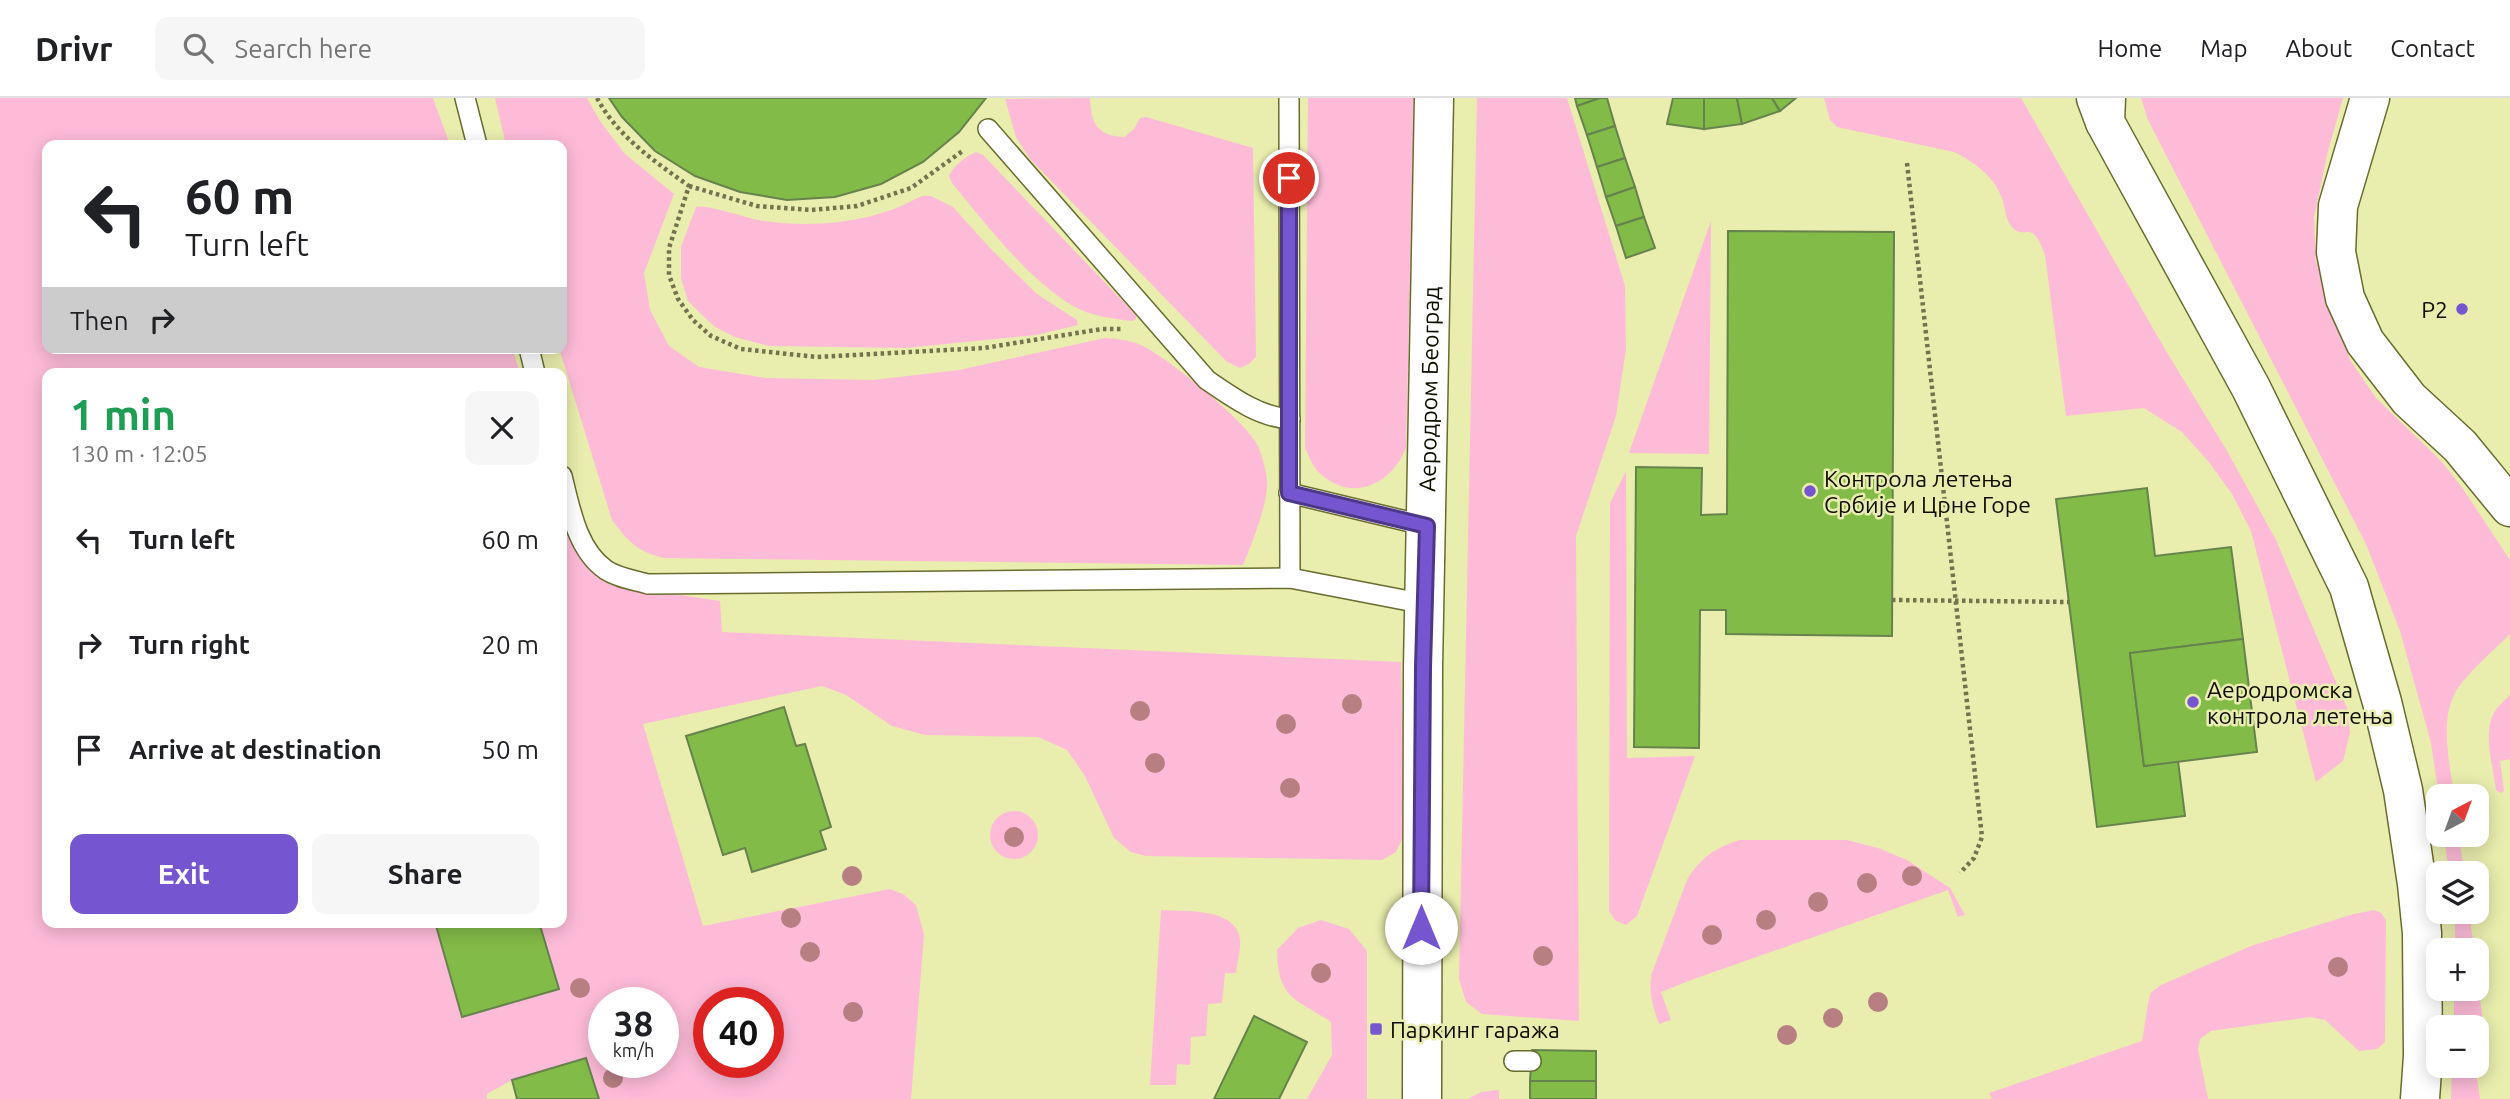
<!DOCTYPE html>
<html lang="en">
<head>
<meta charset="utf-8">
<style>
	:root { --surface:#fff; --page:#f6f6f6; --text:#202124; --muted:#757577; --line:#e0e0e0; --accent:#7656d0 }
	body { margin:0; font-family:Ubuntu,sans-serif; background:var(--page); color:var(--text); height:100vh; display:flex; flex-direction:column; font-size:26px; white-space:nowrap }
	* { box-sizing:border-box; margin:0 }
	p { font-size:23px; color:var(--muted) }
	.icon { flex:none; width:38px; height:38px; fill:none; stroke:currentColor; stroke-width:2; stroke-linecap:round; stroke-linejoin:round }
	.map { position:relative; flex:1; overflow:hidden }
	.sheet { position:absolute; left:42px; top:270px; width:525px; height:560px; display:flex; flex-direction:column; background:var(--surface); border-radius:14px; box-shadow:0 4px 18px #0003 }
	.sheet>* { flex:none }
	.guide { position:absolute; left:42px; top:42px; width:525px; height:214px; border-radius:14px; box-shadow:0 4px 18px #0003; background:#fff; color:var(--text); overflow:hidden }
	.needle { width:46px; rotate:41deg }
	.buttons { position:absolute; left:2426px; top:686px; display:grid; gap:14px }
	.buttons a { display:grid; place-items:center; width:63px; height:63px; border-radius:14px; background:var(--surface); box-shadow:0 4px 18px #0003; font-size:35px }
	.speed { position:absolute; left:588px; top:889px; display:flex; gap:14px; font-size:35px; font-weight:700; text-align:center }
	.speed>* { display:grid; place-content:center; width:91px; height:91px; border-radius:50%; background:var(--surface); box-shadow:0 4px 18px #0003; line-height:1 }
	.speed small { font-size:18px; font-weight:400 }
	.speed .limit { border:10px solid #d22; background:#fff; color:#111 }
	.pin { position:absolute; display:grid; place-items:center; width:60px; height:60px; color:#fff; margin:-30px; border:4px solid #fff; border-radius:50%; box-shadow:0 2px 7px #0007 }
	.me { position:absolute; width:77px; margin:-38px; rotate:0deg; stroke-linejoin:round; filter:drop-shadow(0 0 5px #0008) }
	.turn { display:flex; align-items:center; gap:24px; height:147px; padding:0 28px; font-size:32px }
	.turn .icon { width:91px; height:91px; stroke-width:2.5 }
	.turn b { display:block; font-size:49px; line-height:60px }
	.then { display:flex; align-items:center; height:66px; padding:0 28px; background:#0003; gap:14px; font-size:26px }
	.round { display:grid; place-items:center; flex:none; width:74px; height:74px; border-radius:14px; background:var(--page) }
	.head { display:flex; align-items:center; justify-content:space-between; height:119px; padding:0 28px }
	h1 { font-size:42px; font-weight:700; line-height:52px; color:#1e9e55 }
	.button { display:flex; gap:14px; margin-top:auto; padding:14px 28px }
	.button a { flex:1; height:80px; border-radius:14px; background:var(--accent); color:#fff; font-size:28px; font-weight:700; line-height:80px; text-align:center }
	.button a+a { background:var(--page); color:var(--text) }
	ul { padding:0; list-style:none }
	li { display:flex; align-items:center; gap:21px; height:105px; padding:0 28px }
	li div { flex:1 }
	li b { display:block; font-size:26px }
	li em { font-style:normal }
	header { display:flex; align-items:center; gap:42px; box-sizing:border-box; height:98px; padding:0 35px; background:var(--surface); border-bottom:2px solid var(--line) }
	header strong { font-size:33px }
	nav { display:flex; gap:38px; margin-inline-start:auto; font-size:24px }
	.search { width:490px; height:63px; background:var(--page); display:flex; align-items:center; gap:18px; box-sizing:border-box; padding:0 24px; border-radius:14px; color:var(--muted); font-size:26px }
	.map>svg:first-child { display:block }
	.green { fill:#fdbbd8; fill-rule:evenodd }
	.building { fill:#83bb48; stroke:#66824d; stroke-width:2 }
	.lines { fill:none; stroke-linecap:round; stroke-linejoin:round }
	.lane-casing { stroke:#696c2f; stroke-width:22 }
	.street-casing { stroke:#696c2f; stroke-width:41 }
	.secondary-casing { stroke:#696c2f; stroke-width:41 }
	.primary-casing { stroke:#696c2f; stroke-width:41 }
	.path { stroke:#73744f; stroke-width:4.5; stroke-dasharray:3.5 3.5; stroke-linecap:butt }
	.lane { stroke:#fff; stroke-width:19 }
	.street { stroke:#fff; stroke-width:38 }
	.secondary { stroke:#fff; stroke-width:38 }
	.primary { stroke:#fff; stroke-width:38 }
	.path-bridge { stroke:#73744f; stroke-width:4.5; stroke-dasharray:3.5 3.5; stroke-linecap:butt }
	.tree { fill:#b77f82 }
	.route-casing { stroke:#4d3887; stroke-width:18 }
	.route { stroke:#7656d0; stroke-width:12 }
	.poi-dot { fill:#7656d0; stroke:#e9edad; stroke-width:2.5 }
	.labels { text-anchor:middle; dominant-baseline:central; stroke-width:5; stroke-linejoin:round; paint-order:stroke }
	.poi-label { font-size:23px; fill:#0e0e00; stroke:#e9edad; text-anchor:start }
	.street-label { font-size:23px; fill:#0e0e00; stroke:#e9edad }
</style>
</head>
<body>
<header>
<strong>Drivr</strong>
<div class="search"><svg class="icon" aria-label="search" viewBox="0 0 24 24"><circle cx="10" cy="10" r="6"/><path d="M15 15l6 6"/></svg>Search here</div>
<nav><a>Home</a><a>Map</a><a>About</a><a>Contact</a></nav>
</header>
<div class="map">
<svg width="2510" height="1001" viewBox="0 0 2510 1001">
	<rect width="100%" height="100%" fill="#e9edad"/>
	<!-- green -->
	<g class="green">
		<path d="M 0,0 L 433,0 L 450,47 L 47,47 L 47,250 L 512,250 L 520,275 L 47,275 L 47,824 L 562,824 L 562,416 L 570,442 L 589,466 L 615,487 L 720,503 L 722,534 L 1401,564 L 1404,737 L 1396,754 L 1382,762 L 1146,758 L 1131,754 L 1114,740 L 1085,678 L 1067,652 L 1038,639 L 925,637 L 892,628 L 846,597 L 822,588 L 643,626 L 703,828 L 890,791 L 903,796 L 916,807 L 924,837 L 911,1001 L 599,1001 L 586,960 L 512,982 L 487,996 L 487,1001 L 0,1001 ZM 604,905 L 663,905 L 663,964 L 604,964 ZM 709,905 L 768,905 L 768,964 L 709,964 Z"/>
		<path d="M 495,0 L 587,0 L 600,23 L 625,56 L 674,96 L 644,175 L 650,212 L 669,248 L 699,269 L 765,280 L 873,282 L 959,272 L 1105,240 C 1117,241 1129,242 1141,247 C 1167,259 1247,324 1258,348 C 1262,357 1267,375 1267,385 C 1268,405 1251,448 1243,467 L 664,460 C 637,454 628,443 612,422 L 559,250 L 562,250 L 562,47 L 506,47 Z"/>
		<path d="M 1090,0 C 1091,25 1097,38 1124,39 L 1134,31 L 1140,20 L 1146,19 L 1253,50 L 1256,259 L 1249,266 L 1240,270 L 1227,264 L 1030,61 L 1016,39 L 1005,1 Z"/>
		<path d="M 1308,0 L 1414,0 L 1406,350 C 1392,385 1354,405 1322,377 C 1313,370 1309,359 1305,349 Z"/>
		<polygon points="1477,0 1567,0 1625,188 1626,251 1616,318 1576,438 1579,923 1482,916 1466,904 1459,881"/>
		<path d="M 1824,0 L 2021,0 L 2166,253 L 2226,351 L 2276,442 L 2347,610 L 2350,635 L 2343,663 L 2316,684 L 2251,433 L 2232,396 L 2208,363 L 2182,334 L 2144,310 L 2066,318 L 2045,157 C 2031,118 2026,144 2012,129 C 2006,123 2005,111 2003,103 C 1995,79 1976,65 1954,54 L 1837,29 L 1830,22 Z"/>
		<path d="M 2141,0 L 2343,0 L 2328,53 L 2314,119 L 2316,163 L 2350,262 L 2376,300 L 2441,363 L 2461,388 L 2510,462 L 2510,536 C 2494,552 2475,568 2460,587 C 2437,617 2450,664 2454,698 L 2439,698 L 2431,645 L 2400,533 L 2366,446 L 2148,22 Z"/>
		<path d="M 976,54 L 983,57 L 1136,217 L 1136,221 L 1133,223 C 1114,221 1091,218 1075,209 C 1030,184 984,124 952,85 L 949,78 C 954,67 965,59 976,54 Z"/>
		<path d="M 922,98 L 931,98 L 953,109 L 991,151 L 1037,196 L 1077,222 L 1078,227 L 1036,237 L 905,250 L 769,248 L 735,239 L 715,229 L 701,216 L 688,203 L 681,180 L 681,149 L 696,109 C 708,106 747,121 764,123 C 804,129 850,126 888,113 C 899,110 911,103 922,98 Z"/>
		<polygon points="1711,123 1709,356 1629,355"/>
		<polygon points="1626,373 1627,660 1695,658 1637,818 1626,827 1615,822 1609,813 1610,405"/>
		<path d="M 2510,597 L 2510,661 L 2500,663 L 2504,693 L 2501,695 L 2496,692 C 2493,668 2482,635 2495,613 C 2499,607 2505,602 2510,597 Z"/>
		<circle cx="1014" cy="737" r="24"/>
		<polygon points="2444,737 2459,737 2464,775 2449,775"/>
		<path d="M 1740,742 L 1847,742 L 1878,750 L 1907,762 L 1950,790 L 1965,817 L 1958,819 L 1948,792 L 1691,882 L 1661,894 L 1671,922 L 1659,926 C 1653,909 1648,894 1652,875 L 1687,782 C 1700,760 1716,749 1740,742 Z"/>
		<path d="M 1161,812 C 1185,814 1235,809 1240,841 C 1241,851 1237,865 1236,875 L 1225,875 L 1222,905 L 1208,906 L 1206,938 L 1191,939 L 1190,967 L 1177,966 L 1176,987 L 1150,987 Z"/>
		<path d="M 2374,812 L 2381,815 L 2386,822 L 2385,944 L 2377,951 L 2359,953 L 2325,922 L 2310,919 L 2211,933 L 2200,941 L 2198,951 L 2208,1001 L 1992,1001 L 1989,995 L 2142,943 C 2144,934 2148,900 2151,895 C 2153,892 2159,889 2161,887 L 2251,848 L 2350,817 Z"/>
		<polygon points="2455,814 2469,814 2474,852 2455,852"/>
		<path d="M 1321,822 L 1349,831 L 1367,853 L 1367,1001 L 1307,1001 L 1332,957 L 1331,924 C 1295,900 1278,902 1277,852 L 1298,830 Z"/>
		<polygon points="2476,873 2482,916 2481,937 2476,937 2476,929 2454,929 2454,891 2476,891"/>
		<polygon points="2452,968 2475,968 2480,1001 2451,1001"/>
		<polygon points="1499,992 1499,1001 1468,1001 1481,994"/>
	</g>
	<!-- building -->
	<g class="building">
		<polygon points="609,0 986,0 959,34 923,64 881,86 835,99 787,102 740,94 695,78 655,53 622,19"/>
		<polygon points="1575,0 1600,0 1577,8"/>
		<polygon points="1600,0 1607,0 1615,28 1587,37 1577,8"/>
		<polygon points="1673,0 1704,0 1704,31 1667,26"/>
		<polygon points="1704,0 1737,0 1742,26 1704,31"/>
		<polygon points="1737,0 1772,0 1780,13 1742,26"/>
		<polygon points="1772,0 1796,0 1780,13"/>
		<polygon points="1615,28 1625,60 1597,69 1587,37"/>
		<polygon points="1625,60 1635,89 1606,99 1597,69"/>
		<polygon points="1635,89 1644,119 1616,128 1606,99"/>
		<polygon points="1644,119 1655,150 1626,160 1616,128"/>
		<polygon points="1728,133 1894,134 1892,538 1726,536 1726,512 1700,512 1699,650 1634,649 1636,369 1702,370 1701,417 1727,416"/>
		<polygon points="2147,390 2155,458 2231,449 2243,541 2130,555 2144,668 2178,663 2185,718 2097,729 2056,401"/>
		<polygon points="2243,541 2257,654 2144,668 2130,555"/>
		<polygon points="784,609 796,648 805,646 831,729 820,733 826,751 752,774 745,750 723,757 686,638"/>
		<polygon points="435,824 539,824 559,891 462,919"/>
		<polygon points="1254,918 1307,944 1279,1001 1214,1001"/>
		<polygon points="1532,952 1596,953 1596,983 1530,983"/>
		<polygon points="586,960 599,1001 517,1001 512,982"/>
		<rect x="1530" y="983" width="66" height="18"/>
	</g>
	<g class="lines">
		<!-- lane casing -->
		<g class="lane-casing">
			<g id="lane">
				<polyline points="465,0 477,47"/>
				<polyline points="1289,0 1290,480"/>
				<path d="M 988,31 L 1207,282 C 1232,299 1259,319 1290,321"/>
				<polyline points="529,250 535,275"/>
				<path d="M 562,378 C 570,410 577,452 606,472 C 618,480 634,482 648,486 L 1290,480 L 1425,506"/>
				<polyline points="1289,395 1427,428"/>
				<polyline points="1514,963 1531,963"/>
			</g>
		</g>
		<!-- street casing -->
		<g class="street-casing">
			<g id="street">
				<polyline points="2106,0 2105,24 2251,290 2349,489 2382,604 2403,692 2417,786 2422,835 2423,958 2420,1001"/>
				<polyline points="2370,0 2338,108 2336,154 2345,200 2365,244 2409,301 2460,348 2510,409"/>
			</g>
		</g>
		<!-- secondary casing -->
		<g class="secondary-casing">
			<g id="secondary">
				<path id="s1" d="M 1422,1001 L 1423,569 L 1434,0"/>
			</g>
		</g>
		<!-- primary casing -->
		<g class="primary-casing">
			<polyline id="primary" points="2096,0 2105,24"/>
		</g>
		<!-- path -->
		<g class="path">
			<path d="M 597,0 C 618,39 653,62 689,88 L 669,150 L 669,177 L 678,201 L 693,222 L 711,238 L 741,251 L 817,259 L 984,250 L 1102,231 L 1121,231"/>
			<polyline points="1907,65 1982,739 1974,760 1960,775"/>
			<polyline points="689,88 757,108 811,112 857,108 911,90 964,52"/>
		</g>
		<!-- lane -->
		<use href="#lane" class="lane"/>
		<!-- street -->
		<use href="#street" class="street"/>
		<!-- secondary -->
		<use href="#secondary" class="secondary"/>
		<!-- primary -->
		<use href="#primary" class="primary"/>
		<!-- path-bridge -->
		<polyline class="path-bridge" points="1892,502 2069,504"/>
	</g>
	<!-- trees -->
	<g class="tree">
		<circle cx="1352" cy="606" r="10"/>
		<circle cx="1140" cy="613" r="10"/>
		<circle cx="1286" cy="626" r="10"/>
		<circle cx="1155" cy="665" r="10"/>
		<circle cx="1290" cy="690" r="10"/>
		<circle cx="1014" cy="739" r="10"/>
		<circle cx="852" cy="778" r="10"/>
		<circle cx="1912" cy="778" r="10"/>
		<circle cx="1867" cy="785" r="10"/>
		<circle cx="1818" cy="804" r="10"/>
		<circle cx="791" cy="820" r="10"/>
		<circle cx="1766" cy="822" r="10"/>
		<circle cx="1712" cy="837" r="10"/>
		<circle cx="810" cy="854" r="10"/>
		<circle cx="1543" cy="858" r="10"/>
		<circle cx="2338" cy="869" r="10"/>
		<circle cx="1321" cy="875" r="10"/>
		<circle cx="580" cy="890" r="10"/>
		<circle cx="1878" cy="904" r="10"/>
		<circle cx="853" cy="914" r="10"/>
		<circle cx="1833" cy="920" r="10"/>
		<circle cx="1787" cy="937" r="10"/>
		<circle cx="613" cy="980" r="10"/>
	</g>
	<g class="lines">
		<!-- route casing -->
		<g class="route-casing">
			<polyline id="route" points="1289,80 1289,395 1427,428 1423,569 1421,830"/>
		</g>
		<!-- route -->
		<use href="#route" class="route"/>
	</g>
	<!-- markers -->
	<g class="poi-dot">
		<circle cx="2462" cy="211" r="7"/>
		<circle cx="1810" cy="393" r="7"/>
		<circle cx="2193" cy="604" r="7"/>
		<rect x="1369" y="924" width="14" height="14" rx="3.5"/>
	</g>
	<g class="labels">
		<!-- poi labels -->
		<g class="poi-label">
			<text x="2448" y="211" text-anchor="end">P2</text>
			<text x="1824" y="380">Контрола летења<tspan x="1824" dy="26">Србије и Црне Горе</tspan></text>
			<text x="2207" y="591">Аеродромска<tspan x="2207" dy="26">контрола летења</tspan></text>
			<text x="1390" y="931">Паркинг гаража</text>
		</g>
		<!-- street labels -->
		<g class="street-label">
			<text stroke="none"><textPath href="#s1" startOffset="710">Аеродром Београд</textPath></text>
		</g>
	</g>
</svg>
<div class="buttons">
<a><svg class="needle" viewBox="-14 -14 28 28"><path d="M0-13l5 13h-10z" fill="#e53935"/><path d="M0 13l5-13h-10z" fill="#757577"/></svg></a>
<a><svg class="icon" aria-label="layers" viewBox="0 0 24 24"><path d="M12 4l9 5-9 5-9-5zM3 14l9 5 9-5"/></svg></a>
<a>+</a>
<a>−</a>
</div>
<div class="speed"><div>38<small>km/h</small></div><div class="limit">40</div></div>
<div class="pin" style="left:1289px;top:80px;background:#d93025"><svg class="icon" aria-label="arrive" viewBox="0 0 24 24"><path d="M6 21V4h12l-3 4 3 4H6"/></svg></div>
<svg class="me" style="left:1421px;top:830px" viewBox="-20 -20 40 40"><circle r="19" fill="#fff"/><path d="M0-13L10 11 0 6-10 11z" fill="#7656d0"/></svg>
<div class="guide">
<div class="turn"><svg class="icon" aria-label="left" viewBox="0 0 24 24"><path d="M17 20v-9H6M10 6l-5 5 5 5"/></svg><div><b>60 m</b>Turn left</div></div>
<div class="then">Then<svg class="icon" aria-label="right" viewBox="0 0 24 24"><path d="M7 20v-9h11M14 6l5 5-5 5"/></svg></div>
</div>
<section class="sheet">
<div class="head"><div><h1>1 min</h1><p>130 m · 12:05</p></div><a class="round"><svg class="icon" aria-label="close" viewBox="0 0 24 24"><path d="M6 6l12 12M18 6L6 18"/></svg></a></div>
<ul>
<li><svg class="icon" aria-label="left" viewBox="0 0 24 24"><path d="M17 20v-9H6M10 6l-5 5 5 5"/></svg><div><b>Turn left</b></div><em>60 m</em></li>
<li><svg class="icon" aria-label="right" viewBox="0 0 24 24"><path d="M7 20v-9h11M14 6l5 5-5 5"/></svg><div><b>Turn right</b></div><em>20 m</em></li>
<li><svg class="icon" aria-label="arrive" viewBox="0 0 24 24"><path d="M6 21V4h12l-3 4 3 4H6"/></svg><div><b>Arrive at destination</b></div><em>50 m</em></li>
</ul>
<div class="button"><a>Exit</a><a>Share</a></div>
</section>
</div>
</body>
</html>
